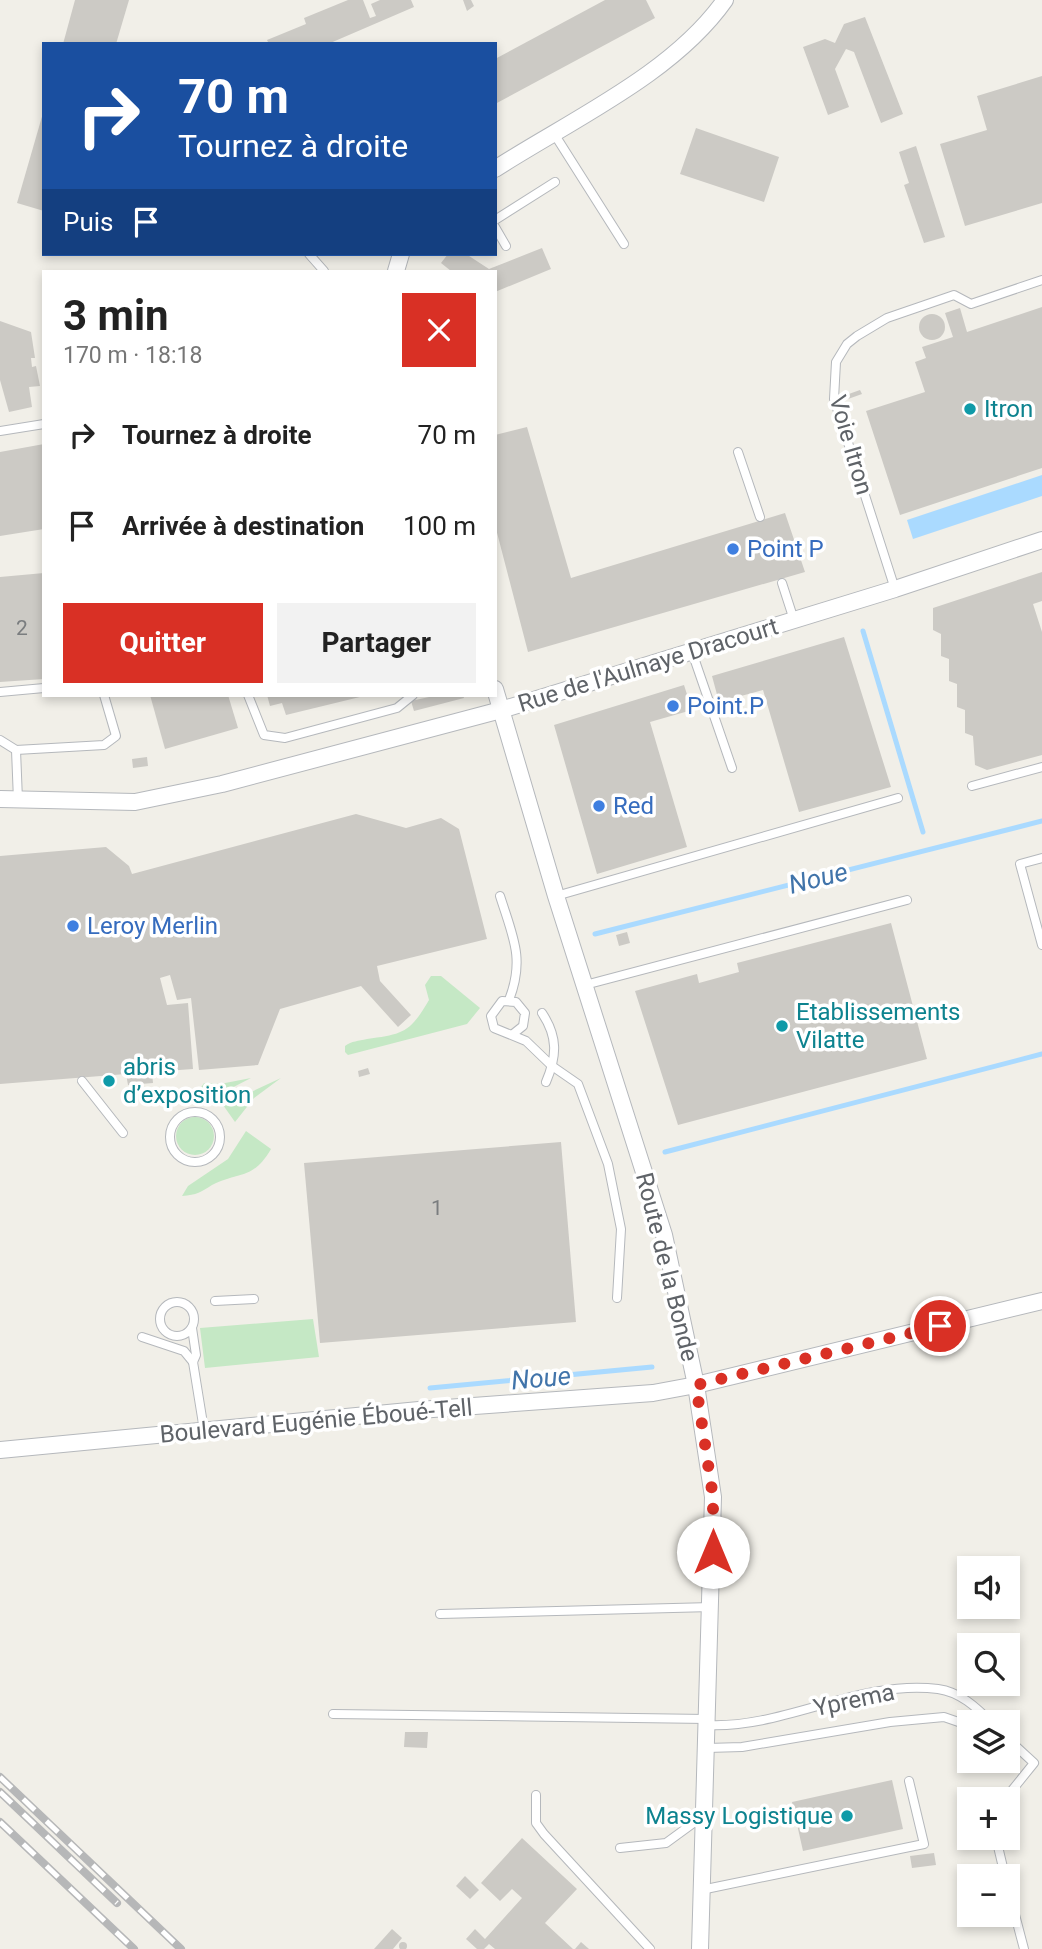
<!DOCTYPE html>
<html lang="fr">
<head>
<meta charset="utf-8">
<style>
	:root { --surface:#fff; --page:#f2f2f2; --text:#222; --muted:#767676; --accent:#d93025 }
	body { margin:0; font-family:Roboto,sans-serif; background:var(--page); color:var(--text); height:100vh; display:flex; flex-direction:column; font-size:26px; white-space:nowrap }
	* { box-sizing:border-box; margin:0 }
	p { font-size:23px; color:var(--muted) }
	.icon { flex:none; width:38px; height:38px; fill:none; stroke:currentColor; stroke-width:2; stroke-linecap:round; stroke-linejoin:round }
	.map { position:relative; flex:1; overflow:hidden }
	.details { position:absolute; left:42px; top:270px; width:455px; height:427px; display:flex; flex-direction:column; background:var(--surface); border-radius:0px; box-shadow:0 4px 10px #0003 }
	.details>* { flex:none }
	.top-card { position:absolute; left:42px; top:42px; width:455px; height:214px; border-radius:0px; box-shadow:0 4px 10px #0003; background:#1a4fa0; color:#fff; overflow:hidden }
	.buttons { position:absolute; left:957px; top:1556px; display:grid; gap:14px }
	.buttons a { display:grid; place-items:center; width:63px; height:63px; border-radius:0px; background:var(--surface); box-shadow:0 4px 10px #0003; font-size:35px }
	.pin { position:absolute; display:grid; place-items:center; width:60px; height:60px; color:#fff; margin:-30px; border:4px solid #fff; border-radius:50%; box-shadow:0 2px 7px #0007 }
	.me { position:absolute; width:77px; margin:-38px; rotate:0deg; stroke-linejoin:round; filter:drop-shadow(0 0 5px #0008) }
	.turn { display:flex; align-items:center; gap:24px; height:147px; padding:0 21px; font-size:32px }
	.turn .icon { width:91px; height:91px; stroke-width:2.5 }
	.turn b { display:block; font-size:49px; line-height:60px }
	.then { display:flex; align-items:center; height:66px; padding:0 21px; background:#0003; gap:14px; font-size:26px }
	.round { display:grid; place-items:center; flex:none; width:74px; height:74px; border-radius:0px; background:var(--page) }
	.summary { display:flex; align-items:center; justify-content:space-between; height:119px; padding:0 21px }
	h1 { font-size:42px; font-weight:700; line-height:52px }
	.cta { display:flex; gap:14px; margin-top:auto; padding:14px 21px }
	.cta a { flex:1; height:80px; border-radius:0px; background:var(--accent); color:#fff; font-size:28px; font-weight:700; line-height:80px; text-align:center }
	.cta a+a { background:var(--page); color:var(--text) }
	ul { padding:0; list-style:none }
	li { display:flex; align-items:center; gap:21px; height:91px; padding:0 21px }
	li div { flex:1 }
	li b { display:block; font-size:26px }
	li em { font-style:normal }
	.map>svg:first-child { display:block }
	.green { fill:#c5e8c5 }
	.water { fill:#aadaff }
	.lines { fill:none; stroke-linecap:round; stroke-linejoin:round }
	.stream { stroke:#aadaff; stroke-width:5 }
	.building { fill:#cccac5 }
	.service-casing { stroke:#b5b8bc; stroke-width:10 }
	.minor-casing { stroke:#b5b8bc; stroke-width:18 }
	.service { stroke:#fff; stroke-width:8 }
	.minor { stroke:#fff; stroke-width:16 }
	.rail-casing { stroke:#b6b7b8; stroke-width:8 }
	.rail { stroke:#fff; stroke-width:5; stroke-dasharray:16; stroke-linecap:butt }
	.route { stroke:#d93025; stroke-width:12; stroke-dasharray:0 21.6 }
	.culture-dot { fill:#0f9aa8; stroke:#fff; stroke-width:2.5 }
	.shop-dot { fill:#3f7fe0; stroke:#fff; stroke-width:2.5 }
	.labels { text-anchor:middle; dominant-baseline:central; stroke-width:7; stroke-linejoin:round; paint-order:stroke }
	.number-label { font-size:21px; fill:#7a7d7f }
	.culture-label { font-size:24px; fill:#0d838f; stroke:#fff; text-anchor:start }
	.street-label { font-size:24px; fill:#5f6368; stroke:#fff }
	.shop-label { font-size:24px; fill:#366cbe; stroke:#fff; text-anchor:start }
	.water-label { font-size:26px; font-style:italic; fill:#4174aa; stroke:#fff }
</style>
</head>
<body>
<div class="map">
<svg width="1042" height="1949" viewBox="0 0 1042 1949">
	<rect width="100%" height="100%" fill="#f1efe8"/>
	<!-- green -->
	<g class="green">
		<path d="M 431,976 L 441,976 L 480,1008 L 467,1024 L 348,1055 L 345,1052 L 345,1046 C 352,1041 358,1041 367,1039 C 403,1034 410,1033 429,1000 L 425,985 Z"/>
		<polygon points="251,1078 218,1095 205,1096 200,1089 204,1083 220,1084"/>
		<polygon points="281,1078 254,1098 235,1122 223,1105"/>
		<circle cx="195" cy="1136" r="19"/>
		<path d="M 246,1131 L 271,1149 C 253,1180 240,1171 212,1185 C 201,1192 197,1195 182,1196 L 188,1186 L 228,1159 Z"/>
		<polygon points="313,1319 319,1357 205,1368 200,1328"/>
	</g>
	<!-- water -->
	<polygon class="water" points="1042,475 1042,496 913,539 907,520"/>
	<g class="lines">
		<!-- stream -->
		<g class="stream">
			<polyline points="863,631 923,832"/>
			<polyline points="595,934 1042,821"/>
			<polyline points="665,1152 1042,1054"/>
			<polyline points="430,1388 652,1367"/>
		</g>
	</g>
	<!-- building -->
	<g class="building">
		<polygon points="75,0 129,0 116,44 63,44"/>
		<polygon points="348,0 363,0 370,18 376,16 371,4 380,0 411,0 414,7 328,44 269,44 267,40 306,24 304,18"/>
		<polygon points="463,0 471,0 474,6 467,11"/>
		<polygon points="605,0 646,0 655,18 495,104 495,59"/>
		<polygon points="865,17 903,114 881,123 854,52 846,49 835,69 849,107 828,115 803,47 825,39 835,43 844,24"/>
		<polygon points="1042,76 1042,203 965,226 940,144 987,130 977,96"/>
		<polygon points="43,113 44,113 44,211 17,203"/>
		<polygon points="696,128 779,157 764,202 680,174"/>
		<polygon points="916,146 945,237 924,243 904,185 909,183 899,152"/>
		<polygon points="542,248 551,269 495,292 495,271 451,271 441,263 448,254 466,254 489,269"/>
		<polygon points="1042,307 1042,468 900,515 866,411 925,392 915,362 926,358 922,347 953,337 945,313 960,308 967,332"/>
		<circle cx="932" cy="327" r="13"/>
		<polygon points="0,321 31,332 35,358 31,358 32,367 36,366 40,386 29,387 32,407 9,412 0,380"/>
		<polygon points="860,390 862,394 848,399 846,395"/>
		<polygon points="527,427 571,578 785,513 805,572 528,652 495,525 495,435"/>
		<polygon points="44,444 44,529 0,536 0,452"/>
		<polygon points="1042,572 1042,601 1033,604 1042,632 1042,755 987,770 975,765 973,736 965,733 965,710 957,707 957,684 949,681 949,659 941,656 941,634 933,630 933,608"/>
		<polygon points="44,573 44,679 0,682 0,577"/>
		<polygon points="844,637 891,787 799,812 763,690 719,702 712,676"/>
		<polygon points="684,685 692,710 650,722 687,847 597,874 554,725"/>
		<polygon points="150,695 228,695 238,728 165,749"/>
		<polygon points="267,695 364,695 364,696 286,715 282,703 270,706"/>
		<polygon points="438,695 463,695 464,698 414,711 411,701"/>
		<polygon points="147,757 148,766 133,768 132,759"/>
		<polygon points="356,814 406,828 441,818 459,829 487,939 377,966 380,981 411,1015 398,1027 361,986 280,1009 258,1065 199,1070 191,998 177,1000 170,975 160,978 167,1005 188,1003 193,1069 152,1072 153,1083 128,1085 126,1074 0,1084 0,856 106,847 129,866 132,874"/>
		<polygon points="891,923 927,1059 678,1125 635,991 697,974 699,983 739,972 737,963"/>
		<polygon points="627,932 630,943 619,946 616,935"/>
		<polygon points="368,1068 370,1074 359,1077 358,1071"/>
		<polygon points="114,1077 116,1084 104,1086 103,1078"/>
		<polygon points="561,1142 576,1322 320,1343 304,1163"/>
		<polygon points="405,1732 428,1732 427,1748 404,1747"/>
		<polygon points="892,1780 903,1829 803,1851 792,1802"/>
		<polygon points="522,1838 577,1889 545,1923 573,1949 495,1949 489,1944 484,1949 477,1949 466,1939 475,1929 485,1939 522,1898 512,1889 500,1901 481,1883"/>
		<polygon points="934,1853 936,1865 912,1868 910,1856"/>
		<polygon points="465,1876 479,1890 470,1899 456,1886"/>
		<polygon points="392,1929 402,1938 393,1949 374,1949"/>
		<polygon points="581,1942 589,1949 575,1949"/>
		<circle cx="403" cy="1946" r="4"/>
	</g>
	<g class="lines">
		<!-- service casing -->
		<g class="service-casing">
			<g id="service">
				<polyline points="553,132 624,244"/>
				<polyline points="495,220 555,182"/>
				<polyline points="495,227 506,246"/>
				<polyline points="309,254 324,271"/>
				<polyline points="0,431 44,424"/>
				<polyline points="738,452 760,517"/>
				<polyline points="782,583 794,620"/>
				<polyline points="895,589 834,399 836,362 847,344 857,336 887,318 954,295 971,304 1042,280"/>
				<polyline points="692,652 732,768"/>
				<polyline points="0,692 44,688"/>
				<polyline points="248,695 264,735 285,738 397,708 413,695"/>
				<polyline points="0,740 16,750 18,800"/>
				<polyline points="16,750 104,745 116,736 104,695"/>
				<polyline points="972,786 1042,767"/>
				<polyline points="1042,858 1020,864 1042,945"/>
				<path d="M 500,896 C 513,937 525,959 509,1000"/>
				<polyline points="556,896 898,798"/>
				<polyline points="585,985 907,900"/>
				<path d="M 542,1013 C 558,1037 557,1056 546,1082"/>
				<polyline points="513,1034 523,1026 525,1013 516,1002 502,1001 491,1016 494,1028 526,1041 552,1066 578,1084 608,1164 621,1229 617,1298"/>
				<polyline points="82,1081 123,1133"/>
				<circle cx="195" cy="1137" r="25"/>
				<polyline points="215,1301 254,1299"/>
				<circle cx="177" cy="1319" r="17"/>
				<polyline points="192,1328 196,1355 193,1362 204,1430"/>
				<polyline points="142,1337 184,1351 193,1362"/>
				<polyline points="440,1614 712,1607"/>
				<polyline points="333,1714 707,1719"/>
				<path d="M 707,1725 C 785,1729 859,1679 938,1689 C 960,1692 976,1707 991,1722"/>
				<polyline points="707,1748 742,1747 890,1722 944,1717 970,1726"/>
				<polyline points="536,1795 536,1823 544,1834 650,1949"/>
				<polyline points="1005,1799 1034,1763 1008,1739"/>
				<polyline points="996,1838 1005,1876"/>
				<polyline points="620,1848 666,1843 703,1816"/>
				<polyline points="1008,1888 1024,1949"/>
				<polyline points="701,1890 924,1844 909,1781"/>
			</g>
		</g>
		<!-- minor casing -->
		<g class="minor-casing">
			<g id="minor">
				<path d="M 495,169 C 571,120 673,74 725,0"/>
				<polyline points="396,271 401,254"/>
				<polyline points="495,689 556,896 664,1235 696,1385 713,1497 700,1949"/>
				<polyline points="0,799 135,802 222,784 501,710 895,589 1042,540"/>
				<polyline points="0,1450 419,1410 653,1393 696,1385 1042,1301"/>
			</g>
		</g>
		<!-- service -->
		<use href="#service" class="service"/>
		<!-- minor -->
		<use href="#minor" class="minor"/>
		<!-- rail casing -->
		<g class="rail-casing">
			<g id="rail">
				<polyline points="0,1777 181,1949"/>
				<polyline points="0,1792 117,1903"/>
				<polyline points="0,1822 134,1949"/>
			</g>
		</g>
		<!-- rail -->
		<use href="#rail" class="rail"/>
	</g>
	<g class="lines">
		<!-- route -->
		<polyline class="route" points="713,1552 713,1497 696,1385 940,1326"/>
	</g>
	<!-- markers -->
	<g class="culture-dot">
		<circle cx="970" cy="409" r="7"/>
		<circle cx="782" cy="1026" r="7"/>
		<circle cx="109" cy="1081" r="7"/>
		<circle cx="847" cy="1816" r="7"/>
	</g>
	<g class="shop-dot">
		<circle cx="733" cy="549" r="7"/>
		<circle cx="673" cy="706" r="7"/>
		<circle cx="599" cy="806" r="7"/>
		<circle cx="73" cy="926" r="7"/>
	</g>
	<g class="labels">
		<!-- number labels -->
		<g class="number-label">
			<text x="22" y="628">2</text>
			<text x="437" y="1208">1</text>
		</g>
		<!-- culture labels -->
		<g class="culture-label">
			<text x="984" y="409">Itron</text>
			<text x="796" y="1012">Etablissements<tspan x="796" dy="28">Vilatte</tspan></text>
			<text x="123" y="1067">abris<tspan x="123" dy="28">d’exposition</tspan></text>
			<text x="833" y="1816" text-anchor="end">Massy Logistique</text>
		</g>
		<!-- street labels -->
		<g class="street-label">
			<text transform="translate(851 445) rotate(74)">Voie Itron</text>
			<text transform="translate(648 665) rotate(-17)">Rue de l'Aulnaye Dracourt</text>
			<text transform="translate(667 1267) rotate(76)">Route de la Bonde</text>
			<text transform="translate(316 1421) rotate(-5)">Boulevard Eugénie Éboué-Tell</text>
			<text transform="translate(854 1700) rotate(-12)">Yprema</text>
		</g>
		<!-- shop labels -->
		<g class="shop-label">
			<text x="747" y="549">Point P</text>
			<text x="687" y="706">Point.P</text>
			<text x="613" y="806">Red</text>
			<text x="87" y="926">Leroy Merlin</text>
		</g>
		<!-- water labels -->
		<g class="water-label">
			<text transform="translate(818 878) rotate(-14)">Noue</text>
			<text transform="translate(541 1378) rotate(-5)">Noue</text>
		</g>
	</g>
</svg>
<div class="buttons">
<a><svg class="icon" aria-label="sound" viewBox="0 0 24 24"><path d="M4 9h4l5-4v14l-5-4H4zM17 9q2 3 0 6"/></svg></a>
<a><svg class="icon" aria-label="search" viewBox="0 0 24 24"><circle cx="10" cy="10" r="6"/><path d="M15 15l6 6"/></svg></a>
<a><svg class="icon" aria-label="layers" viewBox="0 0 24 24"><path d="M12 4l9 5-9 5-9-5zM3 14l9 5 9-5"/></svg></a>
<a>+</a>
<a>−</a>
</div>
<div class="pin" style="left:940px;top:1326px;background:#d93025"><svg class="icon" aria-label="arrive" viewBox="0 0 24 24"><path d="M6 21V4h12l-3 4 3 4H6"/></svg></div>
<svg class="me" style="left:713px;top:1552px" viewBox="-20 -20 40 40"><circle r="19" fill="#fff"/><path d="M0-13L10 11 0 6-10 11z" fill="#d93025"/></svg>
<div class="top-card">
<div class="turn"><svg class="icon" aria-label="right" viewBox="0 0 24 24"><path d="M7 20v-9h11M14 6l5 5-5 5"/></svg><div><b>70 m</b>Tournez à droite</div></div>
<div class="then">Puis<svg class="icon" aria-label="arrive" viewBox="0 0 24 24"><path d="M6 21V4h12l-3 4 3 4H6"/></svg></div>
</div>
<section class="details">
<div class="summary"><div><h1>3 min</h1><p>170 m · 18:18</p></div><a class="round" style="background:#d93025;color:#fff"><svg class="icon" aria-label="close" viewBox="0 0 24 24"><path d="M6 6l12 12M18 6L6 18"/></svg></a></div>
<ul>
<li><svg class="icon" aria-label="right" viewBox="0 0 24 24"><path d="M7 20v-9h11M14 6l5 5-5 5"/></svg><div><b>Tournez à droite</b></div><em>70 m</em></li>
<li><svg class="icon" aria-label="arrive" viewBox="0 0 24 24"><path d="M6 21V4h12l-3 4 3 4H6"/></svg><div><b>Arrivée à destination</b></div><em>100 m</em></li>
</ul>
<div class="cta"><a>Quitter</a><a>Partager</a></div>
</section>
</div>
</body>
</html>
